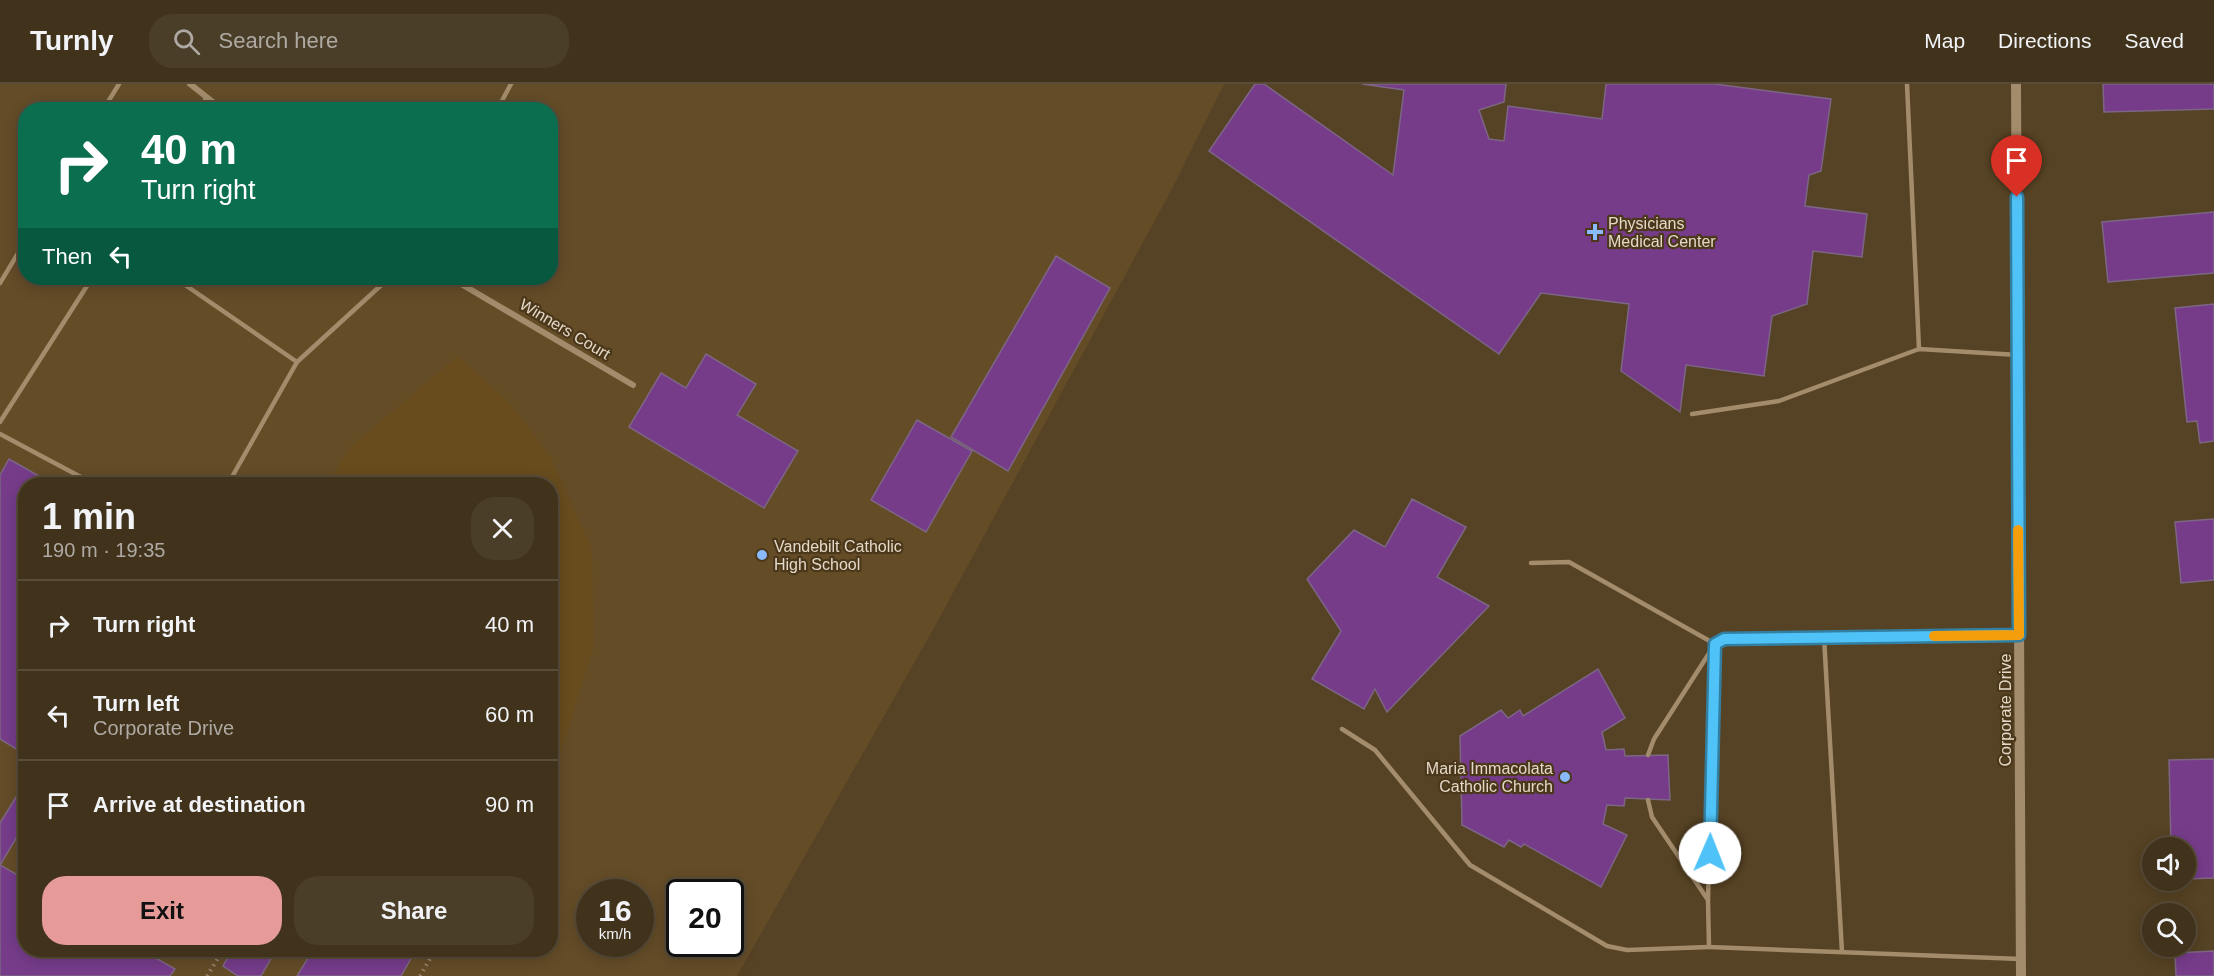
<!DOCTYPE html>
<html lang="en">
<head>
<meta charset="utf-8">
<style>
	:root { --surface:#40321b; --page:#4b3e28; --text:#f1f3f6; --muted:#aeaaa3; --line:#594d3a; --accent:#e69b98 }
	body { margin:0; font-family:Helvetica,sans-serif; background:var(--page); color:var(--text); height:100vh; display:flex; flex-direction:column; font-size:22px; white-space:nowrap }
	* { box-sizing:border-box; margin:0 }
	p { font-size:20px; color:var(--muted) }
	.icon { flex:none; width:33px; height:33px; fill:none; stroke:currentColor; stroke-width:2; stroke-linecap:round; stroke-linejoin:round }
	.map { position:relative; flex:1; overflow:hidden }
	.panel { position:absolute; left:18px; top:393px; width:540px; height:480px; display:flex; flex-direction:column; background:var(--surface); border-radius:24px; box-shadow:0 3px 15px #0003,0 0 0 2px var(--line) }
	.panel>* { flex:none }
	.hud { position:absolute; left:18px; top:18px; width:540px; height:183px; border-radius:24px; box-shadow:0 3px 15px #0003,0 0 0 2px var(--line); background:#0b6e4f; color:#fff; overflow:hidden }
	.fabs { position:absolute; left:2142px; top:753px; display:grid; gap:12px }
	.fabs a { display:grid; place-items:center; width:54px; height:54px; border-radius:50%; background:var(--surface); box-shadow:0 3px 15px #0003,0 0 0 2px var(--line); font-size:30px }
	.speed { position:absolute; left:576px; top:795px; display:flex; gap:12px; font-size:30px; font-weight:700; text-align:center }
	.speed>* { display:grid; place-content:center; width:78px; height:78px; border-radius:50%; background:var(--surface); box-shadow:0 3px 15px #0003,0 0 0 2px var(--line); line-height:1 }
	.speed small { font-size:15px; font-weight:400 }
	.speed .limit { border:3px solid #111; border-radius:9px; background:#fff; color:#111 }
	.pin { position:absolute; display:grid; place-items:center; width:51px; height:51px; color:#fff; margin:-62px -26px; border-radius:50% 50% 50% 0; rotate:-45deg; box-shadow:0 0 6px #0007 }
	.pin .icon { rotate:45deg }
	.me { position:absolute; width:66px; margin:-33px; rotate:1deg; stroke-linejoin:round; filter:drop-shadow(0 0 4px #0008) }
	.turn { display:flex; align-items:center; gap:21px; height:126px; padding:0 24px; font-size:27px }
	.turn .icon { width:78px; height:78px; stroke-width:2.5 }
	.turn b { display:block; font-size:42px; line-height:51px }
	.then { display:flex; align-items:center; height:57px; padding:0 24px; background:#0003; gap:12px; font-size:22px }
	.round { display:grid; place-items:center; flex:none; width:63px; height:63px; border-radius:24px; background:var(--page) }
	.overview { display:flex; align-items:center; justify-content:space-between; height:102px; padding:0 24px }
	h1 { font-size:36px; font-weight:800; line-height:45px }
	.primary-button { display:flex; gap:12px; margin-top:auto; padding:12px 24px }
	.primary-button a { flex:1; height:69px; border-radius:24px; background:var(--accent); color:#111; font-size:24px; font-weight:800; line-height:69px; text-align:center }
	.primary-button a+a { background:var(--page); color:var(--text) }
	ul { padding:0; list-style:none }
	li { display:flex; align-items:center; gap:18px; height:90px; padding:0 24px; border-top:2px solid var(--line) }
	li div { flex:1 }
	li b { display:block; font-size:22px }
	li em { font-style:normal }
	header { display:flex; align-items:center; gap:36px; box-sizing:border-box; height:84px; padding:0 30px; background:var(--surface); border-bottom:2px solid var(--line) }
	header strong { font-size:28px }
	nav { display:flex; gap:33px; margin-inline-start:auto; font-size:21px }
	.search { width:420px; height:54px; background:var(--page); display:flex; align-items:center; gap:15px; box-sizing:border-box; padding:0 21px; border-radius:24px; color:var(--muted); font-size:22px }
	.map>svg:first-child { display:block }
	.built { fill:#644c27; fill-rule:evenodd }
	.green { fill:#684c1e }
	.building { fill:#763c8a; stroke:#7c6684; stroke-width:1.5 }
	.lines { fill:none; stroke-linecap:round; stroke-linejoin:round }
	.path { stroke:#998971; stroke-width:4; stroke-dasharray:1.5 4.5; stroke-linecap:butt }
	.service { stroke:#a38c6c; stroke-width:4.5 }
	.minor { stroke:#a38c6c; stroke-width:6 }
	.tertiary { stroke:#a38c6c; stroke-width:10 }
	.route-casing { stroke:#337fa1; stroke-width:15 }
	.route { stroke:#4fc3f7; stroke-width:10 }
	.slow { stroke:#f59e0b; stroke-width:10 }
	.poi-dot { fill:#8abafc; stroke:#4b381a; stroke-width:2 }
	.labels { text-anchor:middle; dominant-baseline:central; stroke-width:4.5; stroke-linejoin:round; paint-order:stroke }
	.poi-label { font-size:16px; fill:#e4d8c8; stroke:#4b381a; text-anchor:start }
	.street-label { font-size:16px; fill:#e4d8c8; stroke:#4b381a }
</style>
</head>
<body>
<header>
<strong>Turnly</strong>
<div class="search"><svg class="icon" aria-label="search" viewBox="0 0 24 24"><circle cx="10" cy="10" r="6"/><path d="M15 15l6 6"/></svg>Search here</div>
<nav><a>Map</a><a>Directions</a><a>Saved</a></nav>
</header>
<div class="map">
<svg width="2214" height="892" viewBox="0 0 2214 892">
	<rect width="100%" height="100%" fill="#564224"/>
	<!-- built -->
	<path class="built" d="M 0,0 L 1224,0 L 1173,103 L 935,542 L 737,892 L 0,892 ZM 26,26 L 550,26 L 550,194 L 26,194 ZM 26,400 L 550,400 L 550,866 L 26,866 ZM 590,808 L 640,808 L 640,860 L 590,860 ZM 680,808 L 730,808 L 730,860 L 680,860 Z"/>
	<!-- green -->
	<polygon class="green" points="458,272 509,318 549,370 592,465 594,561 559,675 550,672 550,400 328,400 349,364"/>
	<!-- building -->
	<g class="building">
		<polygon points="1255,0 1264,0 1393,91 1404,6 1362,0 1506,0 1504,18 1479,26 1489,55 1504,57 1508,22 1602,35 1606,0 1715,0 1831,15 1821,87 1809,91 1805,122 1867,130 1862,173 1813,167 1807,220 1772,232 1764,292 1686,281 1680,328 1621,287 1629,220 1541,209 1499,270 1209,67"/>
		<polygon points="2103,0 2214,0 2214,25 2104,28"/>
		<polygon points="2214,128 2214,189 2108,198 2102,138"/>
		<polygon points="1056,172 1110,204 1008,387 951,353"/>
		<polygon points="2214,220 2214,357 2200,359 2197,337 2187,338 2175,224"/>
		<polygon points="706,270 756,300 737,331 798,367 764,424 629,343 661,289 686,304"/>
		<polygon points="917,336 972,367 926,448 871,416"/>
		<polygon points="9,375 53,400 26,400 26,671 0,655 0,391"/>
		<polygon points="1412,415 1466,443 1437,493 1489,522 1387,628 1375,605 1364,625 1312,595 1341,547 1307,495 1354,446 1385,463"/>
		<polygon points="2214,435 2214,496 2181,499 2175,438"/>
		<polygon points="1598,585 1625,634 1602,648 1606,666 1624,665 1625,672 1668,671 1670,716 1625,714 1624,722 1607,721 1603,740 1627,751 1601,803 1524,760 1521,763 1509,756 1504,763 1462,741 1460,652 1501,626 1508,634 1520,626 1523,632"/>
		<polygon points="2214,675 2214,794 2186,795 2186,764 2171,764 2169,676"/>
		<polygon points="26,697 26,738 0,781 26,796 26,866 142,866 175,885 170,892 0,892 0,739"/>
		<polygon points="232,866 276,866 261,892 238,892 223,882"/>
		<polygon points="313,866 416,866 401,892 297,892"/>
		<polygon points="2214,867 2214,892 2176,892 2175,869"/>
	</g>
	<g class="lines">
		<!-- path -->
		<g class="path">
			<polyline points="207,892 223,866"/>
			<polyline points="420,892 435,866"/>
		</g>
		<!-- service -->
		<g class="service">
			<polyline points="1907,0 1919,265"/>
			<polyline points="103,26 119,0"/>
			<polyline points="199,26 207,13"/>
			<polyline points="497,26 511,0"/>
			<polyline points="175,194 297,278"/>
			<polyline points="0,199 26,156"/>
			<polyline points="1692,330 1779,317 1919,265 2018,271"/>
			<polyline points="0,338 92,194"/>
			<polyline points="0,350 94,400"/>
			<polyline points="228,400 297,278 389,194"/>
			<polyline points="1531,479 1569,478 1715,560 1708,816"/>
			<polyline points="1824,553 1842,868"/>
			<polyline points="1342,645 1375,666 1470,781 1607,862 1627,866 1709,863"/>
			<polyline points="1648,671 1654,655 1715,560 1724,555 2019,551"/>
			<polyline points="1648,716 1652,733 1708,816 1709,863 2021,875"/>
		</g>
		<!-- minor -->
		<g class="minor">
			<polyline points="190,0 223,26"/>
			<polyline points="451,194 633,301"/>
		</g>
		<!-- tertiary -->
		<polyline class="tertiary" points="2016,0 2021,892"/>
	</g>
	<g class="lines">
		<!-- route casing -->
		<g class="route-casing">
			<polyline id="route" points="1710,769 1715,560 1724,555 2019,551 2017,113"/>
		</g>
		<!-- route -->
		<use href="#route" class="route"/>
		<!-- slow -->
		<polyline class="slow" points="1934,552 2019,551 2018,446"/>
	</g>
	<!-- markers -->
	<g class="poi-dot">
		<path d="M1592 139h6v6h6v6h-6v6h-6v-6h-6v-6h6z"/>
		<circle cx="762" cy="471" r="6"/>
		<circle cx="1565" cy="693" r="6"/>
	</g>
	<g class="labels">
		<!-- poi labels -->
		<g class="poi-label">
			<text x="1608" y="139">Physicians<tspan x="1608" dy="18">Medical Center</tspan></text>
			<text x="774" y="462">Vandebilt Catholic<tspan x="774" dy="18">High School</tspan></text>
			<text x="1553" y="684" text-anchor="end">Maria Immacolata<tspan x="1553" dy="18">Catholic Church</tspan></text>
		</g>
		<!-- street labels -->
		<g class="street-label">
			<text transform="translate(565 245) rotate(31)">Winners Court</text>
			<text transform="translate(2005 626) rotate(-90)">Corporate Drive</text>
		</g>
	</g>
</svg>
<div class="fabs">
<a><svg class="icon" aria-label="sound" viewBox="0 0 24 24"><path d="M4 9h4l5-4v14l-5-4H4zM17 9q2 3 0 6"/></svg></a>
<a><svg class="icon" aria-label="search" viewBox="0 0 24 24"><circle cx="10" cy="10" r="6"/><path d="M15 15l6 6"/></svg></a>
</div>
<div class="speed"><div>16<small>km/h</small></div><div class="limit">20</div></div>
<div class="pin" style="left:2017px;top:113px;background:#d93025"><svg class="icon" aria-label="arrive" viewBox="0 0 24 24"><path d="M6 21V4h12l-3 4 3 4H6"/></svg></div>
<svg class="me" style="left:1710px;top:769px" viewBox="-20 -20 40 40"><circle r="19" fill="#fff"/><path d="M0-13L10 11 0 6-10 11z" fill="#4fc3f7"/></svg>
<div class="hud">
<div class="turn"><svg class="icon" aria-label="right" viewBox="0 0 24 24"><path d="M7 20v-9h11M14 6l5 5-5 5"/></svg><div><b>40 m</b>Turn right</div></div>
<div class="then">Then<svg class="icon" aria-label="left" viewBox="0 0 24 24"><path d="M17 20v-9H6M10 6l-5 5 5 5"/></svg></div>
</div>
<section class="panel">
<div class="overview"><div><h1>1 min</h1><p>190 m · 19:35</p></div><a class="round"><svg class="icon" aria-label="close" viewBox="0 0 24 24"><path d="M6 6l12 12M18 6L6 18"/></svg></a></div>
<ul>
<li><svg class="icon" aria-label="right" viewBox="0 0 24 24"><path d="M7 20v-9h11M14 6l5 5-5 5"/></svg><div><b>Turn right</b></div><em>40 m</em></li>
<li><svg class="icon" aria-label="left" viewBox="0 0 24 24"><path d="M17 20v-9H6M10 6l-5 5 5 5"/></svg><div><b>Turn left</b><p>Corporate Drive</p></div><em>60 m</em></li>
<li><svg class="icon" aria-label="arrive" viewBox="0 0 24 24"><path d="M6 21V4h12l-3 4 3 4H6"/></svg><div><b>Arrive at destination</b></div><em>90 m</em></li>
</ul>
<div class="primary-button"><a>Exit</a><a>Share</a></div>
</section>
</div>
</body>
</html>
